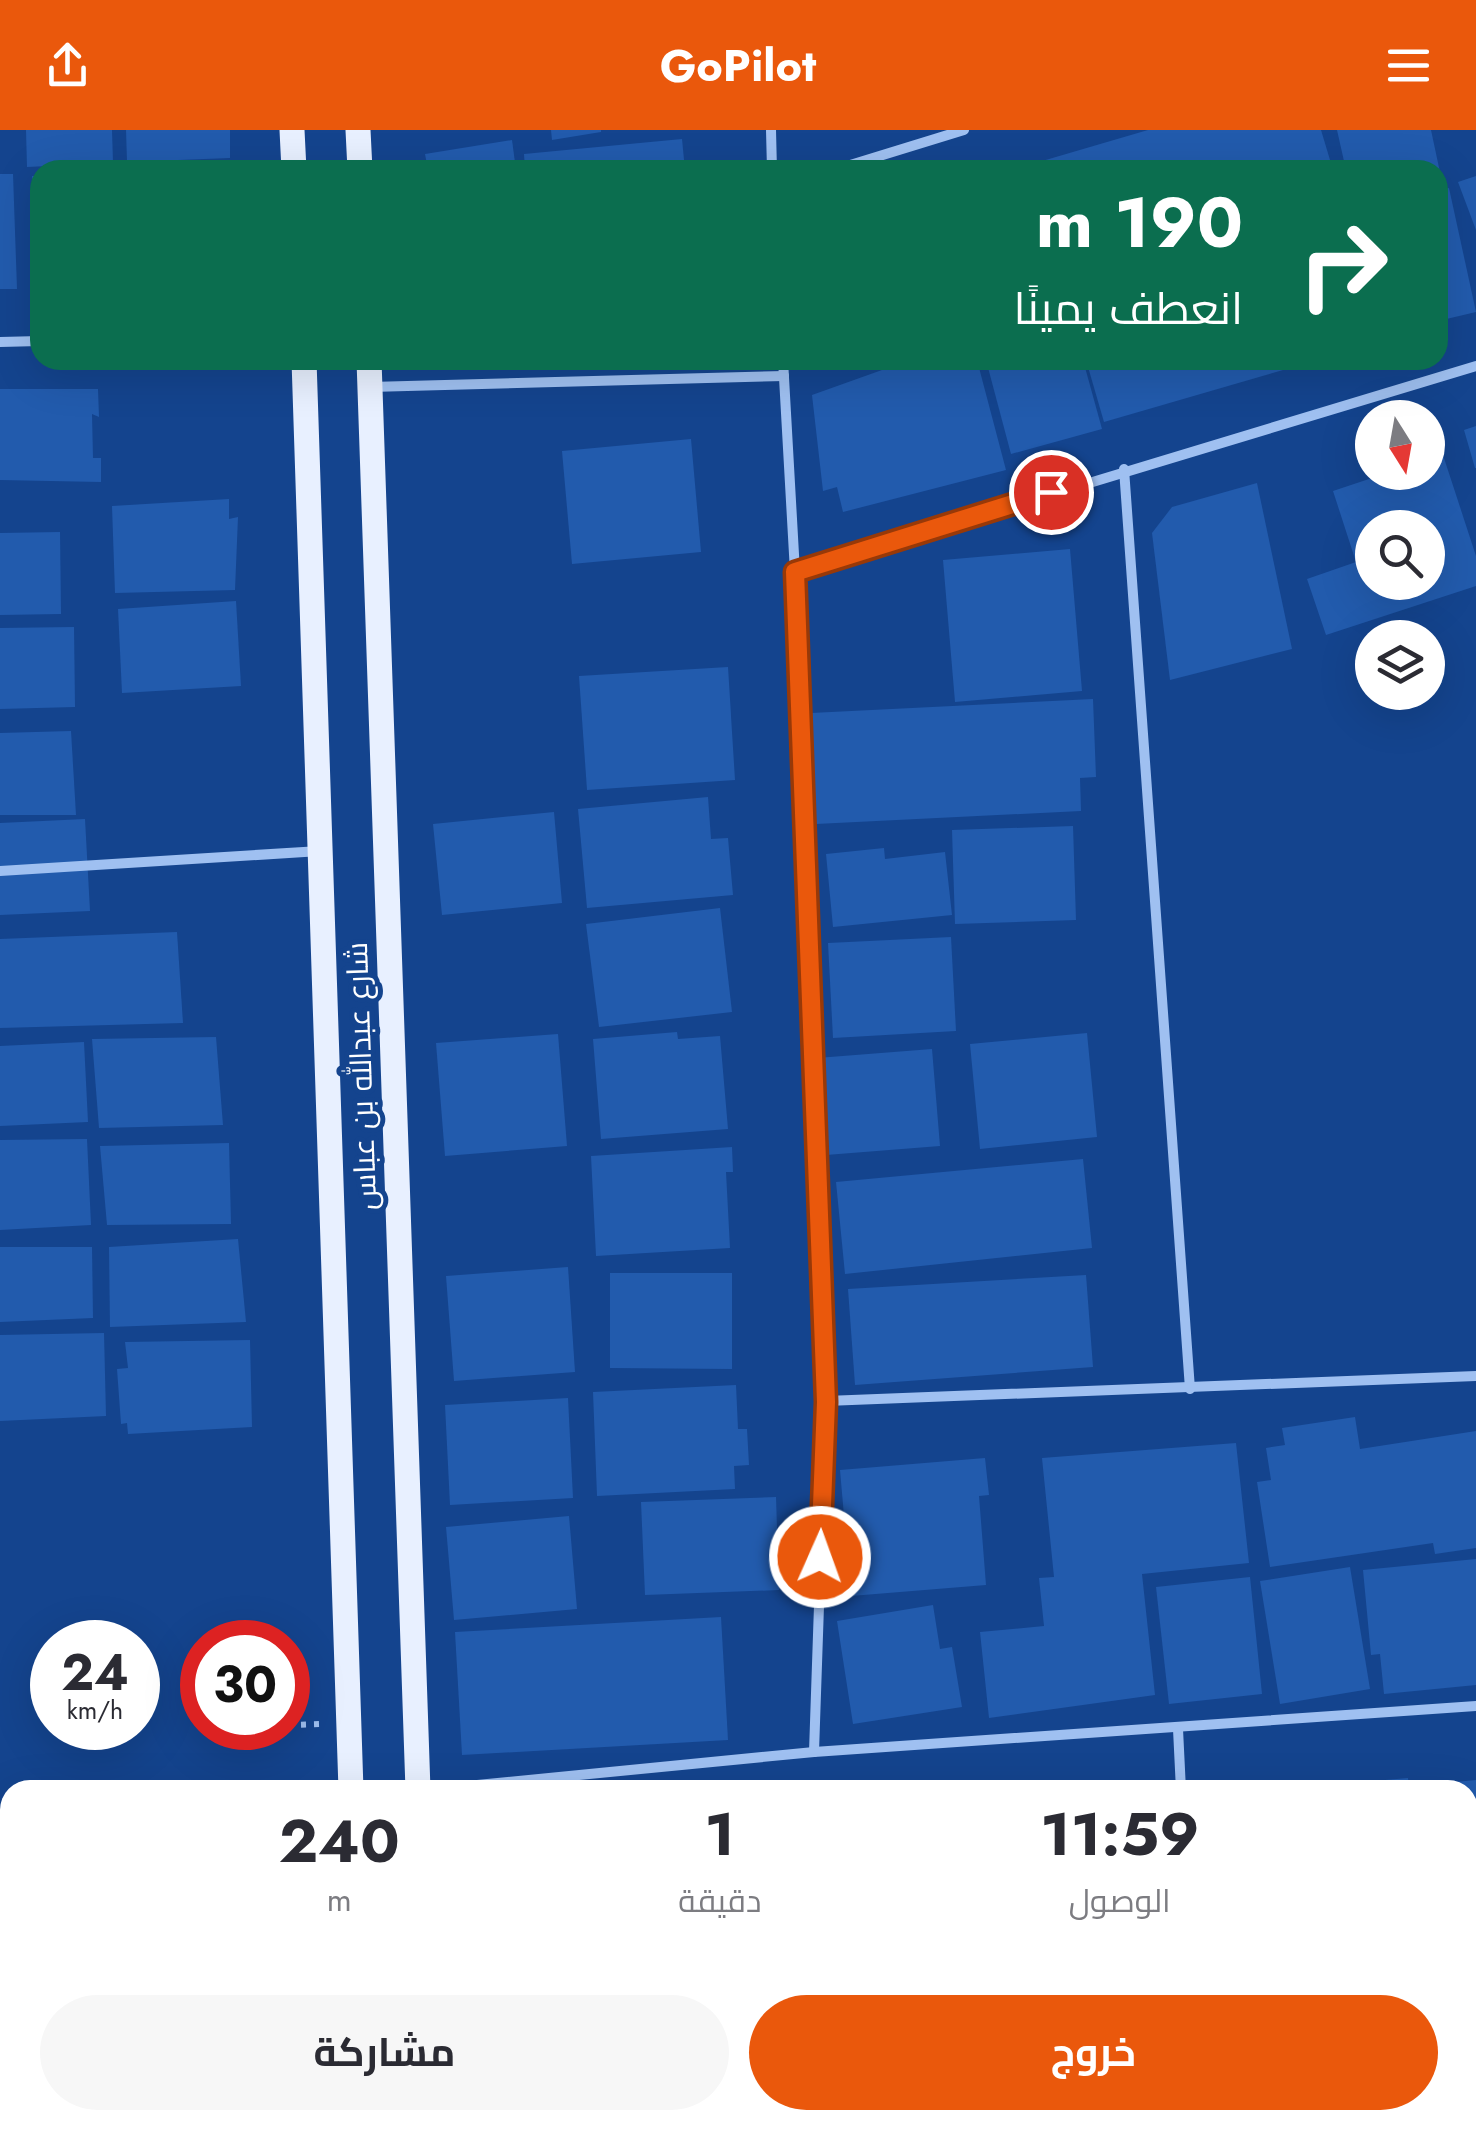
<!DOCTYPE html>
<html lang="ar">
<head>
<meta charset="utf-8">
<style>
	:root { --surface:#fff; --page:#f7f7f7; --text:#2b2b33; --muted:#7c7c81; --accent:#ea580c }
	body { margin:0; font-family:Jost,Cairo,sans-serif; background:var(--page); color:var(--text); direction:rtl; height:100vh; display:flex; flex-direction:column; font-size:38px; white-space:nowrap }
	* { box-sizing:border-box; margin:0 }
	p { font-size:32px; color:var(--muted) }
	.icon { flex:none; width:55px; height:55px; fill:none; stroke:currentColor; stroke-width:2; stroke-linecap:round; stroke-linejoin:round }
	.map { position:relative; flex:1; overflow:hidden; direction:ltr }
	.details { position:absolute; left:0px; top:1650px; width:1478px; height:350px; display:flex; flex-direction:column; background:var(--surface); border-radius:30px 30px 0 0; box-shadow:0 10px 40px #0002; direction:rtl }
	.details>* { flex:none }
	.banner { position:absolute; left:30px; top:30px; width:1418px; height:210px; border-radius:30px; box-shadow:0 10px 40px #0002; direction:rtl; background:#0b6e4f; color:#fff; overflow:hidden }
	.needle { width:65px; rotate:169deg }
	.controls { position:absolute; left:1355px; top:270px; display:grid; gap:20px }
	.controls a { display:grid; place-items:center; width:90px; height:90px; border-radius:50%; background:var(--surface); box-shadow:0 10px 40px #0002; font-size:50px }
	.speed { position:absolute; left:30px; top:1490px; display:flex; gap:20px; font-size:50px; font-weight:700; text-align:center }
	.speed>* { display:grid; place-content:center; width:130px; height:130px; border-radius:50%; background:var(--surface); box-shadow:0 10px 40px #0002; line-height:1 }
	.speed small { font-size:25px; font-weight:400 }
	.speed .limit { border:15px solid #d22; background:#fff; color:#111 }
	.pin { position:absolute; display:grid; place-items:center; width:85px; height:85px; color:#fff; margin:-42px; border:5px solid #fff; border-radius:50%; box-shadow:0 2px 10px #0007 }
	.me { position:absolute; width:110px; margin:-55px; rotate:2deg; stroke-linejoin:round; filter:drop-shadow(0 0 8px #0008) }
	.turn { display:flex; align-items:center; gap:35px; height:210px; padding:0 40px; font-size:45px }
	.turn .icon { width:130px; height:130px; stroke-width:2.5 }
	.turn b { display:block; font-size:70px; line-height:85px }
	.eta { display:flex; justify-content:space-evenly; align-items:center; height:170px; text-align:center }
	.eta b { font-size:60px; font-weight:700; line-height:70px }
	.cta { display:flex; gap:20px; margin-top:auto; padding:20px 40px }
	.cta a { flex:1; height:115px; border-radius:60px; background:var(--accent); color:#fff; font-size:40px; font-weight:700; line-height:115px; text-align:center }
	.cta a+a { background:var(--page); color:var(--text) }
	header { display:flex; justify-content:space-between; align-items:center; height:130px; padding:0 40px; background:var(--accent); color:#fff; font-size:45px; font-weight:700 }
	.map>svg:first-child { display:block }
	.building { fill:#225bad; fill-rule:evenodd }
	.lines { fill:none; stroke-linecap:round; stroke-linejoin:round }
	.path { stroke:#9fc0f1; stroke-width:6; stroke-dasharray:5 8; stroke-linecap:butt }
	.street { stroke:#9fc0f1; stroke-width:10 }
	.primary { stroke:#e8f0ff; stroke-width:25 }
	.route-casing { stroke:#983908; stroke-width:25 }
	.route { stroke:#ea580c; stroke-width:18 }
	.labels { text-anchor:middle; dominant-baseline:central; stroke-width:10; stroke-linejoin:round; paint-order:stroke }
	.street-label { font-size:30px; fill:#fff; stroke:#14448e }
</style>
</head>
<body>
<header><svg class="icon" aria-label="menu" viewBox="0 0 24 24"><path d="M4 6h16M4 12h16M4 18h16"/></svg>GoPilot<svg class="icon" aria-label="share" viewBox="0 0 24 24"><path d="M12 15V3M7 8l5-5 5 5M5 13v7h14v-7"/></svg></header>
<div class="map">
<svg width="1476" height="2000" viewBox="0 0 1476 2000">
	<rect width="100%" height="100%" fill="#14448e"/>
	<!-- building -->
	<g class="building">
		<polygon points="26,0 112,0 113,33 27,37"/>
		<polygon points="126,0 230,0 230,28 127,32"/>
		<polygon points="551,0 601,0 601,2 552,10"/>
		<polygon points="1148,0 1321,0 1333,40 1033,40 1032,34"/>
		<polygon points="1337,0 1431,0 1441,47 1438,48 1438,40 1346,40"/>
		<polygon points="682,9 685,40 525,40 524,24"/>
		<polygon points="512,10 516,40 428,40 425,24"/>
		<polygon points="0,44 13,44 17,159 0,159"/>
		<polygon points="32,46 40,46 40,141 37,141"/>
		<polygon points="1476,46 1476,100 1458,52"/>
		<polygon points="1449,58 1476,182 1438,191 1438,61"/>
		<polygon points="910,230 977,230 1006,340 843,382 837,357 823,361 812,265"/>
		<polygon points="986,230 1083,230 1102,299 1011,324"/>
		<polygon points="1086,230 1295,230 1297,236 1104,292"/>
		<polygon points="0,259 98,259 99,287 92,284 93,328 101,328 101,352 0,350"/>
		<polygon points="1476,296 1476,338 1475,338 1464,300"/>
		<polygon points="691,309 701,422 572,434 562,321"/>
		<path d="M 1443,325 L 1476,426 L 1476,456 L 1326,505 L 1307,449 L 1356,432 L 1333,361 L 1390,342 L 1428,342 L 1428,330 ZM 1372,398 L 1428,398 L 1428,452 L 1372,452 Z"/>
		<polygon points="1257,353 1292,519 1170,550 1152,403 1172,377"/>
		<polygon points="229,369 229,389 238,387 235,460 115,463 112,376"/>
		<polygon points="60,402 61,484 0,485 0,403"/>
		<polygon points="1070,419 1082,561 955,572 943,430"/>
		<polygon points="236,471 241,556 122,563 118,479"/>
		<polygon points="74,497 75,577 0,579 0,498"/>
		<polygon points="728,537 735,650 587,660 579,546"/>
		<polygon points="1093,569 1096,647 1080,648 1081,681 816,694 811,583"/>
		<polygon points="71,601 76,685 0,685 0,603"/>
		<polygon points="708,667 711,709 728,708 733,765 587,778 578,679"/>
		<polygon points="554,682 562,773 442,785 433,694"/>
		<polygon points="85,689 90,781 0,785 0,693"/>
		<polygon points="1073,696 1076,790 955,794 952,700"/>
		<polygon points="884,718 885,729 945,722 952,785 833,797 826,724"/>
		<polygon points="720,778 732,882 599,897 586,794"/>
		<polygon points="177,802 183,893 0,898 0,809"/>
		<polygon points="951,807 956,901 833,908 828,813"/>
		<polygon points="677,902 678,909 720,906 728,999 601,1009 593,909"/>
		<polygon points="1087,903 1097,1007 980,1019 970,914"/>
		<polygon points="558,904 567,1016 445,1026 436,913"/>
		<polygon points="216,907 223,995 99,998 92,909"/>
		<polygon points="84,912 88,992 0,996 0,916"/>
		<polygon points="932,919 940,1016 826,1025 817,928"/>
		<polygon points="87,1009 91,1095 0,1100 0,1010"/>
		<polygon points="229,1013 231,1094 107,1095 100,1016"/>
		<polygon points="732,1017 733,1042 726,1042 730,1118 596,1126 591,1026"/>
		<polygon points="1083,1029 1092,1118 845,1144 836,1052"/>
		<polygon points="238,1109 246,1192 110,1197 109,1117"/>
		<polygon points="0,1117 92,1117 93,1188 0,1192"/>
		<polygon points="568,1137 575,1242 454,1251 446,1146"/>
		<polygon points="610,1143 732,1143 732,1239 610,1238"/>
		<polygon points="1086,1145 1093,1237 855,1255 848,1159"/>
		<polygon points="104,1203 106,1286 0,1291 0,1205"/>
		<polygon points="250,1210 252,1297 128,1304 127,1293 121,1294 117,1239 128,1238 125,1212"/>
		<polygon points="736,1255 738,1299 747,1299 749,1335 734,1336 735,1359 597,1366 593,1262"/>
		<polygon points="568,1268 573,1368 450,1375 445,1275"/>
		<polygon points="1355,1287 1360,1319 1476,1301 1476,1418 1435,1424 1433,1413 1270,1437 1257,1352 1271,1350 1266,1318 1285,1315 1282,1298"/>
		<polygon points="1236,1313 1249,1433 1142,1444 1155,1565 989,1588 980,1502 1044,1496 1039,1448 1054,1447 1042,1328"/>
		<polygon points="985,1328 989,1365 979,1366 986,1455 851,1466 840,1340"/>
		<polygon points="776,1367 779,1460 645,1465 641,1372"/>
		<polygon points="569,1386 577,1479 454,1490 446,1397"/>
		<polygon points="1476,1429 1476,1555 1384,1564 1380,1524 1371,1525 1363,1440"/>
		<polygon points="1350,1437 1370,1559 1280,1574 1260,1451"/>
		<polygon points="1250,1447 1262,1564 1169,1574 1156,1457"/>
		<polygon points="933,1475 940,1519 952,1517 962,1577 853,1594 837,1491"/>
		<polygon points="721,1487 728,1610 462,1625 455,1502"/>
		<polygon points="1408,1648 1409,1660 1305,1660 1305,1657"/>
		<polygon points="1476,1650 1476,1788 1468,1789 1468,1660 1434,1660 1433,1654"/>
		<polygon points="1476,1797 1476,1949 1468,1949 1468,1798"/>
		<polygon points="544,1990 582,1990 614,1999 541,2000"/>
	</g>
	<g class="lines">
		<!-- path -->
		<polyline class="path" points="288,1595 323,1594"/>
		<!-- street -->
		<g class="street">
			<polyline points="771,0 772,40"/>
			<polyline points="834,40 964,0"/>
			<polyline points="0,212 40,211"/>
			<polyline points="783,230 795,442 826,1271 814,1622"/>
			<polyline points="370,257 784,246"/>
			<polyline points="1124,339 1190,1259"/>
			<polyline points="795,442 1476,236"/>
			<polyline points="0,741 320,721"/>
			<polyline points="826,1271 1476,1246"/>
			<polyline points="1178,1599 1181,1660"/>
			<polyline points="426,1660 814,1622 1476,1576"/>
			<polyline points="0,1977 10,1981"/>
			<polyline points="31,1990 55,2000"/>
			<polyline points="1198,1990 1199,2000"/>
		</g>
		<!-- primary -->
		<g class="primary">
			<polyline points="292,0 294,40"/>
			<polyline points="358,0 360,40"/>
			<polyline points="304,230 351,1660"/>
			<polyline points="369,230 418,1660"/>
			<polyline points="362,1990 362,2000"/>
			<polyline points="440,1990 441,2000"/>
		</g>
	</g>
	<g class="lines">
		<!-- route casing -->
		<g class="route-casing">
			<polyline id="route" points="820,1427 826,1272 795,442 1051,362"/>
		</g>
		<!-- route -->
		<use href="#route" class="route"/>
	</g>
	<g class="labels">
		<!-- street labels -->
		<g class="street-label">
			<text transform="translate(361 946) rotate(-92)">شارع عبدالله بن عباس</text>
		</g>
	</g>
</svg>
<div class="controls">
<a><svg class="needle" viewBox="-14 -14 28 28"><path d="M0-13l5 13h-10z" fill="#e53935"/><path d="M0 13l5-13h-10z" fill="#7c7c81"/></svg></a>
<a><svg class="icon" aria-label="search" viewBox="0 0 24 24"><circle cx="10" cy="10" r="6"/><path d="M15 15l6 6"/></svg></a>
<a><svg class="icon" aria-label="layers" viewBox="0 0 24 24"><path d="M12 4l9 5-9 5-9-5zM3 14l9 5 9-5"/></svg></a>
</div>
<div class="speed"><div>24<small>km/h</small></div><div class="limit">30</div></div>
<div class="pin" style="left:1051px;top:362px;background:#d93025"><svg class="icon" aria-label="arrive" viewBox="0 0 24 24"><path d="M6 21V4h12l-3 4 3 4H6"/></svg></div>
<svg class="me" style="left:820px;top:1427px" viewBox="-20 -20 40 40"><circle r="17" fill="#ea580c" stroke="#fff" stroke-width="3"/><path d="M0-11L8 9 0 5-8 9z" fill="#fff"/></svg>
<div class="banner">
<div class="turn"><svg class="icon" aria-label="right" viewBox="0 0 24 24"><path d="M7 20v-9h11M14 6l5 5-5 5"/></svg><div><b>190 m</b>انعطف يمينًا</div></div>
</div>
<section class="details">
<div class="eta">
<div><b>11:59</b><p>الوصول</p></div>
<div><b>1</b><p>دقيقة</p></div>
<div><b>240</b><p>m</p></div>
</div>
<div class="cta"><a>خروج</a><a>مشاركة</a></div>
</section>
</div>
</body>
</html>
